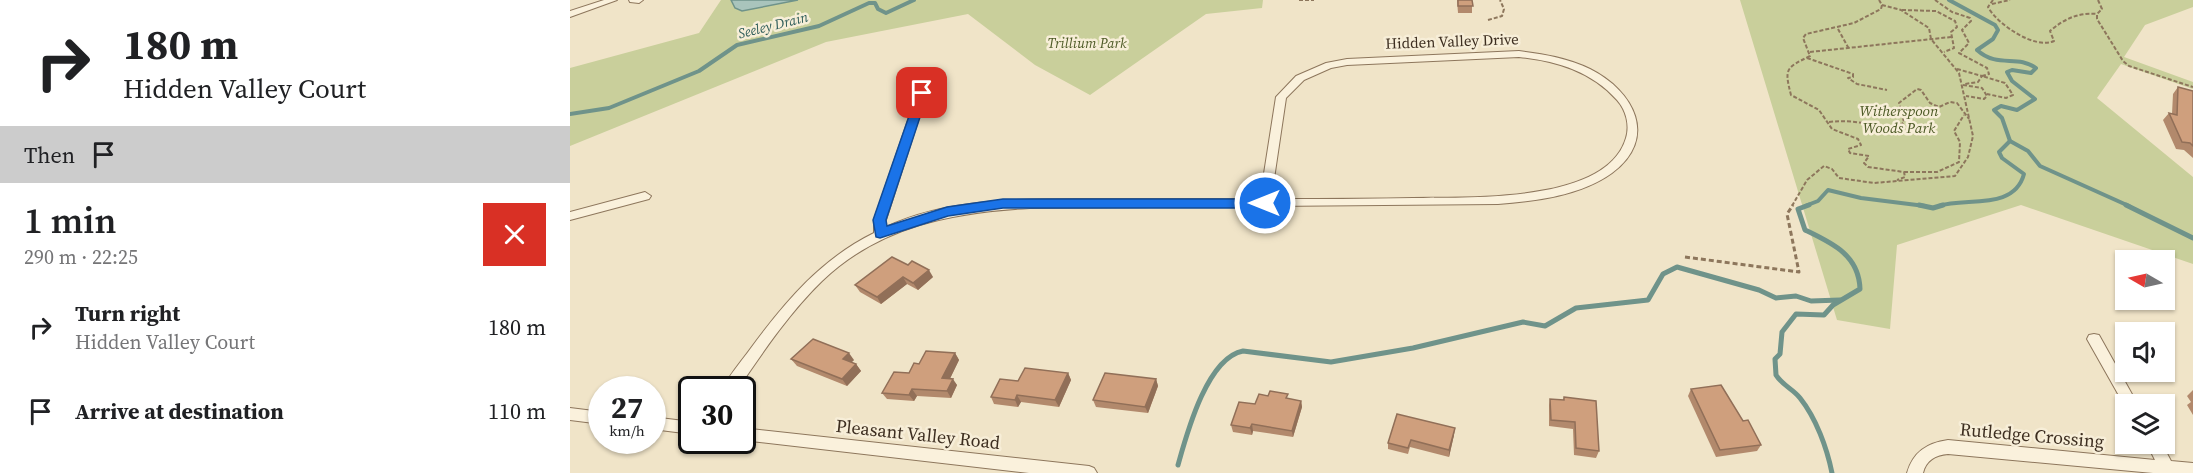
<!DOCTYPE html>
<html lang="en">
<head>
<meta charset="utf-8">
<style>
	:root { --surface:#fff; --page:#f6f6f6; --text:#202124; --muted:#757577 }
	body { margin:0; font-family:"Source Serif 4",serif; background:var(--page); color:var(--text); height:100vh; display:flex; flex-direction:column; font-size:22px; white-space:nowrap }
	* { box-sizing:border-box; margin:0 }
	p { font-size:20px; color:var(--muted) }
	.icon { flex:none; width:33px; height:33px; fill:none; stroke:currentColor; stroke-width:2; stroke-linecap:round; stroke-linejoin:round }
	.map { position:relative; flex:1; overflow:hidden }
	.drawer { display:flex; flex-direction:column; background:var(--surface); width:570px }
	.drawer>* { flex:none }
	.hud { background:#fff; color:var(--text); overflow:hidden }
	.needle { width:39px; rotate:279deg }
	.tools { position:absolute; left:1545px; top:250px; display:grid; gap:12px }
	.tools a { display:grid; place-items:center; width:60px; height:60px; border-radius:0px; background:var(--surface); box-shadow:0 2px 4px #0004; font-size:30px }
	.speed { position:absolute; left:18px; top:376px; display:flex; gap:12px; font-size:30px; font-weight:700; text-align:center }
	.speed>* { display:grid; place-content:center; width:78px; height:78px; border-radius:50%; background:var(--surface); box-shadow:0 2px 4px #0004; line-height:1 }
	.speed small { font-size:15px; font-weight:400 }
	.speed .limit { border:3px solid #111; border-radius:9px; background:#fff; color:#111 }
	.pin { position:absolute; display:grid; place-items:center; width:51px; height:51px; color:#fff; margin:-26px; border-radius:12px; box-shadow:0 3px 9px #0006 }
	.me { position:absolute; width:66px; margin:-33px; rotate:270deg; stroke-linejoin:round; filter:drop-shadow(0 0 4px #0008) }
	.turn { display:flex; align-items:center; gap:21px; height:126px; padding:0 24px; font-size:27px }
	.turn .icon { width:78px; height:78px; stroke-width:2.5 }
	.turn b { display:block; font-size:42px; line-height:51px }
	.then { display:flex; align-items:center; height:57px; padding:0 24px; background:#0003; gap:12px; font-size:22px }
	.round { display:grid; place-items:center; flex:none; width:63px; height:63px; border-radius:0px; background:var(--page) }
	.head { display:flex; align-items:center; justify-content:space-between; height:102px; padding:0 24px }
	h1 { font-size:36px; font-weight:600; line-height:45px }
	ul { padding:0; list-style:none }
	li { display:flex; align-items:center; gap:18px; height:84px; padding:0 24px }
	li div { flex:1 }
	li b { display:block; font-size:22px }
	li em { font-style:normal }
	main { display:flex; flex:1; min-height:0 }
	.map>svg:first-child { display:block }
	.green { fill:#c9cf9b }
	.water { fill:#a9c4bc; stroke:#6f938a; stroke-width:1.5 }
	.lines { fill:none; stroke-linecap:round; stroke-linejoin:round }
	.stream-far1 { stroke:#6f938a; stroke-width:4 }
	.stream { stroke:#6f938a; stroke-width:5 }
	.street-casing { stroke:#8d765c; stroke-width:2 }
	.path-far1 { stroke:#8d765c; stroke-width:2; stroke-dasharray:4 2; stroke-linecap:butt }
	.path { stroke:#8d765c; stroke-width:3; stroke-dasharray:5 3; stroke-linecap:butt }
	.street { fill:#faf1dc; fill-rule:evenodd }
	.wall { fill:#b2896c }
	.shaded-wall { fill:#916f58 }
	.building { fill:#cf9f7d; stroke:#916f58; stroke-width:1.5 }
	.route { fill:#1a73e8; stroke:#114b97; stroke-width:1.5 }
	.labels { text-anchor:middle; dominant-baseline:central; stroke-width:5; stroke-linejoin:round; paint-order:stroke }
	.far-water-label { font-size:14px; font-style:italic; fill:#2f5d5a; stroke:#f7eed8 }
	.far-park-label { font-size:14px; font-style:italic; fill:#4d5a26; stroke:#f7eed8 }
	.street-label { font-size:15px; fill:#3d2e20; stroke:#f7eed8 }
	.park-label { font-size:15px; font-style:italic; fill:#4d5a26; stroke:#f7eed8 }
	.near-street-label { font-size:18px; fill:#3d2e20; stroke:#f7eed8 }
</style>
</head>
<body>
<main>
<section class="drawer">
<div class="hud">
<div class="turn"><svg class="icon" aria-label="right" viewBox="0 0 24 24"><path d="M7 20v-9h11M14 6l5 5-5 5"/></svg><div><b>180 m</b>Hidden Valley Court</div></div>
<div class="then">Then<svg class="icon" aria-label="arrive" viewBox="0 0 24 24"><path d="M6 21V4h12l-3 4 3 4H6"/></svg></div>
</div>
<div class="head"><div><h1>1 min</h1><p>290 m · 22:25</p></div><a class="round" style="background:#d93025;color:#fff"><svg class="icon" aria-label="close" viewBox="0 0 24 24"><path d="M6 6l12 12M18 6L6 18"/></svg></a></div>
<ul>
<li><svg class="icon" aria-label="right" viewBox="0 0 24 24"><path d="M7 20v-9h11M14 6l5 5-5 5"/></svg><div><b>Turn right</b><p>Hidden Valley Court</p></div><em>180 m</em></li>
<li><svg class="icon" aria-label="arrive" viewBox="0 0 24 24"><path d="M6 21V4h12l-3 4 3 4H6"/></svg><div><b>Arrive at destination</b></div><em>110 m</em></li>
</ul>
</section>
<div class="map">
<svg width="1623" height="473" viewBox="0 0 1623 473">
	<rect width="100%" height="100%" fill="#f0e4c8"/>
	<!-- green -->
	<g class="green">
		<polygon points="151,0 693,0 692,8 636,14 520,95 465,65 398,14 256,42 0,146 0,68 129,33"/>
		<polygon points="1170,0 1623,0 1623,7 1575,25 1554,57 1623,82 1623,89 1551,64 1527,98 1623,177 1623,264 1451,205 1327,245 1320,329 1267,320"/>
	</g>
	<!-- water -->
	<polygon class="water" points="161,0 228,0 172,11 165,8"/>
	<g class="lines">
		<!-- stream-far1 -->
		<g class="stream-far1">
			<path d="M 1379,0 L 1425,25 L 1428,30 L 1423,39 L 1407,50 C 1428,69 1447,54 1466,68 L 1461,73 L 1442,70 L 1437,72 L 1442,81 L 1465,99 L 1447,110 L 1431,106 L 1424,110 L 1432,118 L 1440,141 L 1458,151 L 1470,166 L 1559,206"/>
			<polyline points="0,114 39,108 129,71 167,45 249,26 299,3 305,3 308,9 316,13 344,0"/>
			<polyline points="1235,206 1248,201 1258,190 1291,198 1355,206"/>
			<path d="M 1369,206 C 1396,197 1444,211 1454,174 L 1432,158 L 1429,152 L 1440,141"/>
		</g>
		<!-- stream -->
		<g class="stream">
			<path d="M 1239,205 L 1228,209 L 1235,230 C 1262,243 1289,255 1290,289 L 1263,305 L 1254,315 L 1226,314 L 1212,332 L 1210,354 L 1205,359 L 1206,375 C 1212,385 1223,389 1230,398 C 1246,418 1257,448 1262,473"/>
			<polyline points="1349,205 1363,208 1373,205"/>
			<polyline points="1556,205 1623,238"/>
			<path d="M 608,465 C 617,433 637,358 673,351 L 761,362 L 843,348 L 953,322 L 975,326 L 1006,308 L 1078,300 L 1093,274 L 1107,267 L 1189,290 L 1206,298 L 1226,296 L 1241,301 L 1270,300"/>
		</g>
		<!-- street casing -->
		<g class="street-casing">
			<g id="street">
				<polygon points="34,0 47,0 0,17 0,11"/>
				<polygon points="59,0 73,0 69,3 60,2"/>
				<path d="M 949,51 C 973,54 998,58 1020,69 C 1064,91 1089,138 1042,173 C 1010,196 966,201 928,204 L 460,208 C 384,212 309,226 252,281 C 219,313 193,352 167,390 L 152,390 C 159,375 171,362 181,348 C 215,302 251,259 304,233 L 304,220 L 348,91 L 352,90 L 357,93 L 316,220 L 316,227 C 382,196 462,199 533,199 C 586,199 638,199 690,199 L 706,97 L 726,76 L 756,63 L 777,59 ZM 949,57 C 986,61 1021,71 1047,100 C 1056,110 1060,125 1056,138 C 1037,204 896,197 843,198 C 796,199 749,199 701,199 L 716,98 L 734,80 L 761,68 L 777,65 Z"/>
				<polygon points="75,192 81,196 79,199 0,220 0,212"/>
				<polygon points="1524,334 1529,335 1568,405 1556,405 1556,408 1517,339 1519,335"/>
				<polygon points="0,408 32,412 32,424 0,420"/>
				<polygon points="82,417 122,422 122,434 82,429"/>
				<polygon points="172,428 519,466 524,468 527,473 459,473 172,440"/>
				<path d="M 1378,440 L 1585,460 L 1577,444 L 1592,444 L 1601,461 L 1623,463 L 1623,473 L 1583,473 L 1378,454 C 1366,455 1356,460 1353,473 L 1337,473 C 1343,452 1357,443 1378,440 Z"/>
			</g>
		</g>
		<!-- path-far1 -->
		<g class="path-far1">
			<polyline points="729,0 744,0"/>
			<polyline points="1365,0 1382,12 1400,18 1401,21 1392,30 1399,43 1389,53 1417,68 1419,74 1412,76 1435,83 1443,95 1436,98 1417,94"/>
			<path d="M 1423,0 L 1418,7 C 1427,24 1465,50 1484,41 L 1480,31 C 1494,19 1509,12 1527,14"/>
			<polyline points="1528,0 1532,9 1527,14 1527,19 1553,61 1559,66 1623,87"/>
			<polyline points="1422,4 1440,0"/>
			<path d="M 1312,5 L 1311,9 L 1284,23 L 1236,34 L 1233,38 L 1240,56 C 1216,68 1214,68 1221,95 L 1249,110 L 1262,129 L 1288,139 L 1291,145 L 1278,149 L 1280,153 L 1299,156 L 1294,163 L 1298,167 L 1334,172 L 1335,177 L 1327,180"/>
			<polyline points="1332,10 1366,11 1385,21 1387,27 1381,32 1384,48 1374,52"/>
			<polyline points="918,20 932,16 934,9 930,0"/>
			<polyline points="1268,29 1279,49"/>
			<polyline points="1240,52 1381,37"/>
			<polyline points="1237,58 1283,74 1283,77 1278,78 1287,84 1317,90"/>
			<polyline points="1387,69 1412,76 1408,82 1395,84"/>
			<polyline points="1393,85 1412,88 1417,96 1414,99 1396,96"/>
			<path d="M 1259,122 C 1285,119 1302,126 1328,127 L 1334,122 L 1329,103 L 1347,89 L 1351,90 L 1360,103 L 1369,107 L 1380,102 L 1387,103 L 1399,119"/>
			<polyline points="1334,172 1367,172 1389,162 1390,142 1384,131 1394,115"/>
			<polyline points="1222,206 1237,180 1254,166 1262,169 1269,178 1304,183 1385,176 1398,157 1403,136 1389,73 1361,39 1359,28 1331,10 1312,5 1309,0"/>
		</g>
		<!-- path -->
		<polyline class="path" points="1115,257 1229,272 1217,214 1223,205"/>
		<!-- street -->
		<use href="#street" class="street"/>
	</g>
	<!-- wall -->
	<g class="wall">
		<polygon points="887,0 902,0 902,13 888,13"/>
		<polygon points="1608,87 1623,91 1623,158 1614,150 1606,149 1593,120 1599,113 1602,114 1603,94"/>
		<polygon points="338,265 363,277 348,290 337,284 311,304 290,292 285,285"/>
		<polygon points="385,353 389,360 380,378 387,385 381,398 347,396 344,401 317,399 312,393 339,373 349,364"/>
		<polygon points="221,359 284,360 281,362 286,364 291,371 277,386 227,366"/>
		<polygon points="498,373 501,380 489,407 451,402 448,407 424,404 421,397 448,381"/>
		<polygon points="586,379 588,386 578,413 526,407 523,400"/>
		<polygon points="1121,389 1173,421 1191,445 1187,451 1146,457 1118,396"/>
		<polygon points="1623,390 1623,415 1617,405 1621,402 1617,396"/>
		<polygon points="994,397 1029,451 1026,458 1004,455 1003,429 979,426 979,405 980,399 993,400"/>
		<polygon points="719,399 731,401 732,407 723,437 683,431 682,435 663,432 661,425 685,404"/>
		<polygon points="884,435 879,457 840,447 838,454 818,449 818,443"/>
	</g>
	<!-- shaded-wall -->
	<g class="shaded-wall">
		<polygon points="359,270 363,277 348,290 343,283"/>
		<polygon points="333,277 337,284 311,304 307,297"/>
		<polygon points="279,353 284,360 278,366 273,359"/>
		<polygon points="385,353 389,360 377,385 372,378"/>
		<polygon points="286,364 291,371 277,386 272,379"/>
		<polygon points="498,373 501,380 489,407 485,400"/>
		<polygon points="383,379 387,385 381,398 377,391"/>
		<polygon points="586,379 588,386 578,413 575,407"/>
		<polygon points="342,389 347,396 344,401 339,395"/>
		<polygon points="447,395 451,402 448,407 445,400"/>
		<polygon points="731,401 732,407 723,437 722,431"/>
		<polygon points="682,424 683,431 682,435 680,428"/>
		<polygon points="885,428 884,435 879,457 879,450"/>
	</g>
	<!-- building -->
	<g class="building">
		<polygon points="888,0 902,0 903,6 888,6"/>
		<polygon points="1608,87 1623,91 1623,146 1620,143 1612,142 1599,113 1607,115"/>
		<polygon points="322,257 338,265 342,261 359,270 343,283 333,277 307,297 285,285"/>
		<polygon points="243,339 279,353 273,359 286,364 272,379 221,359"/>
		<polygon points="356,351 385,353 372,378 383,379 377,391 342,389 339,395 312,393 324,372 339,373 344,363 349,364"/>
		<polygon points="455,368 498,373 485,400 447,395 445,400 421,397 430,379 448,381"/>
		<polygon points="535,373 586,379 575,407 523,400"/>
		<polygon points="1151,385 1173,421 1178,420 1191,445 1150,450 1121,389"/>
		<polygon points="700,391 718,394 716,398 731,401 722,431 682,424 680,428 661,425 669,402 685,404 689,394 698,396"/>
		<polygon points="994,397 1026,401 1029,451 1006,448 1005,422 981,420 980,399 994,400"/>
		<polygon points="827,414 885,428 879,450 841,440 838,448 818,443"/>
	</g>
	<!-- route -->
	<polygon class="route" points="352,90 358,93 316,220 317,226 377,207 433,199 695,199 702,203 695,208 433,208 378,216 310,238 306,237 303,220 347,93"/>
	<g class="labels">
		<!-- far-water labels -->
		<g class="far-water-label">
			<text transform="translate(203 25) rotate(-14)">Seeley Drain</text>
		</g>
		<!-- far-park labels -->
		<g class="far-park-label">
			<text x="517" y="43">Trillium Park</text>
		</g>
		<!-- street labels -->
		<g class="street-label">
			<text transform="translate(882 41) rotate(-2)">Hidden Valley Drive</text>
		</g>
		<!-- park labels -->
		<g class="park-label">
			<text x="1329" y="110">Witherspoon<tspan x="1329" dy="17">Woods Park</tspan></text>
		</g>
		<!-- near-street labels -->
		<g class="near-street-label">
			<text transform="translate(348 434) rotate(6)">Pleasant Valley Road</text>
			<text transform="translate(1462 435) rotate(5)">Rutledge Crossing</text>
		</g>
	</g>
</svg>
<div class="tools">
<a><svg class="needle" viewBox="-14 -14 28 28"><path d="M0-13l5 13h-10z" fill="#e53935"/><path d="M0 13l5-13h-10z" fill="#757577"/></svg></a>
<a><svg class="icon" aria-label="sound" viewBox="0 0 24 24"><path d="M4 9h4l5-4v14l-5-4H4zM17 9q2 3 0 6"/></svg></a>
<a><svg class="icon" aria-label="layers" viewBox="0 0 24 24"><path d="M12 4l9 5-9 5-9-5zM3 14l9 5 9-5"/></svg></a>
</div>
<div class="speed"><div>27<small>km/h</small></div><div class="limit">30</div></div>
<div class="pin" style="left:352px;top:93px;background:#d93025"><svg class="icon" aria-label="arrive" viewBox="0 0 24 24"><path d="M6 21V4h12l-3 4 3 4H6"/></svg></div>
<svg class="me" style="left:695px;top:203px" viewBox="-20 -20 40 40"><circle r="17" fill="#1a73e8" stroke="#fff" stroke-width="3"/><path d="M0-11L8 9 0 5-8 9z" fill="#fff"/></svg>
</div>
</main>
</body>
</html>
